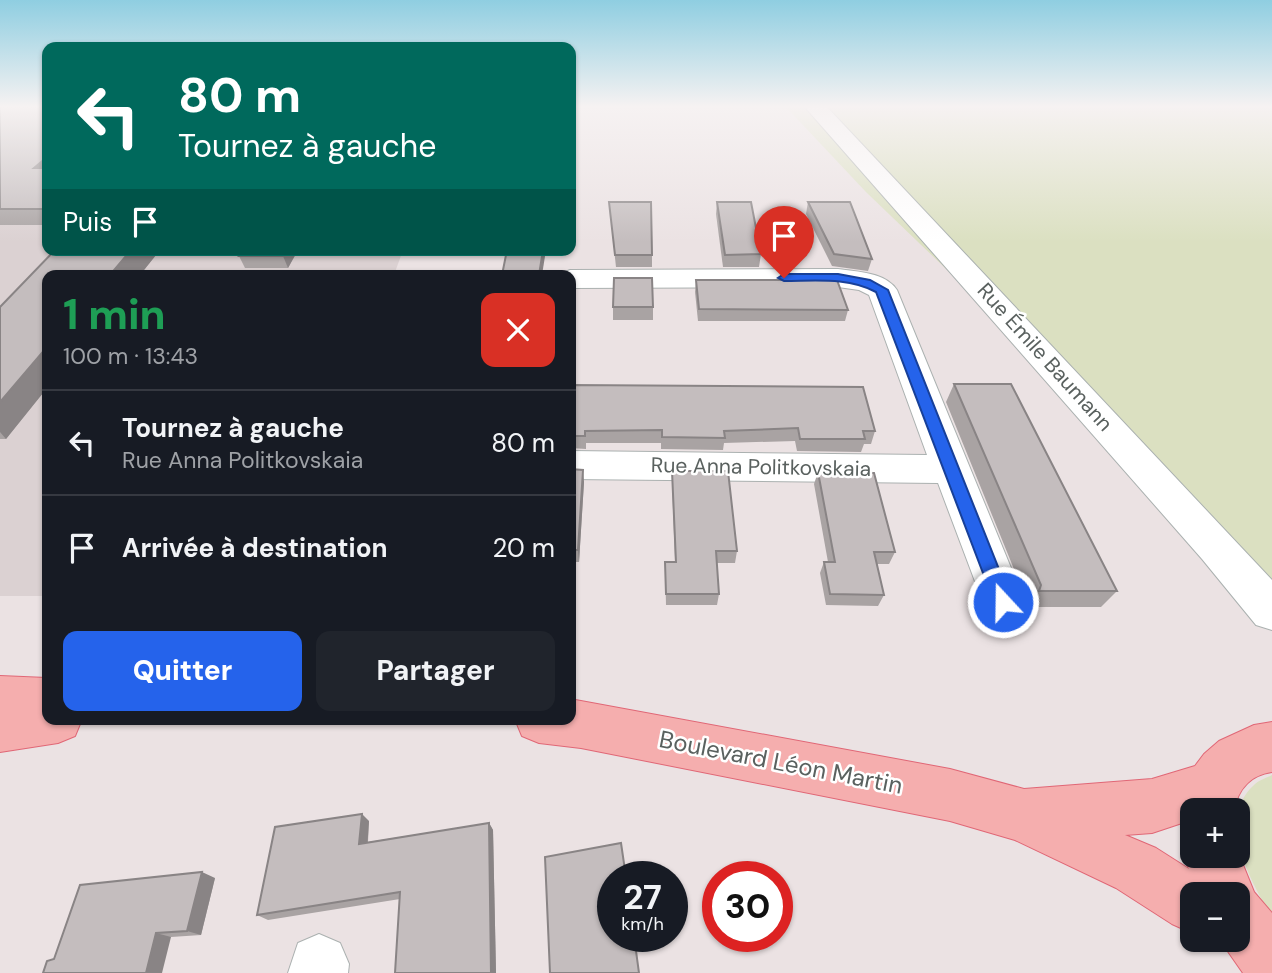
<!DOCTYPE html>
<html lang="fr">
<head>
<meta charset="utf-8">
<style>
	:root { --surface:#171b24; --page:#20242c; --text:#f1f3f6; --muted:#9ea1a6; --line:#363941; --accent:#2563eb }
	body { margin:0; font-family:"DM Sans",sans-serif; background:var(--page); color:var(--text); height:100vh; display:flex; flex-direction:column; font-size:26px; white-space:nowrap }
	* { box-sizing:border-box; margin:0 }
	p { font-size:23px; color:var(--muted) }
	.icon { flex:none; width:38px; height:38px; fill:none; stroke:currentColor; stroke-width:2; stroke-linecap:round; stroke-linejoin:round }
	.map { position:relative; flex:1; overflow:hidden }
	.panel { position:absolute; left:42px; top:270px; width:534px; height:455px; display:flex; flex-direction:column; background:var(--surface); border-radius:14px; box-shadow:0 2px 5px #0004 }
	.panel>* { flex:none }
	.top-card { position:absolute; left:42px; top:42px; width:534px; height:214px; border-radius:14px; box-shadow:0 2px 5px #0004; background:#00695c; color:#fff; overflow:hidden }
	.controls { position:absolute; left:1180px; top:798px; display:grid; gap:14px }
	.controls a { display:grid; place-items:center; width:70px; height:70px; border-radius:14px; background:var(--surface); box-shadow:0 2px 5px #0004; font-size:35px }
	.speed { position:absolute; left:597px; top:861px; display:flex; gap:14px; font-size:35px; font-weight:700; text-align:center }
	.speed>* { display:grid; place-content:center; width:91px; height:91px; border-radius:50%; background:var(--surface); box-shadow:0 2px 5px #0004; line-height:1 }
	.speed small { font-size:18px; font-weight:400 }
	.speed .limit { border:10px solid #d22; background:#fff; color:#111 }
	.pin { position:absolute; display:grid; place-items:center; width:60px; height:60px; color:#fff; margin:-72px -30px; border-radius:50% 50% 50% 0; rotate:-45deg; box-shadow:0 0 7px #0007 }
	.pin .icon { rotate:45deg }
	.me { position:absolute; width:77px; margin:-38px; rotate:339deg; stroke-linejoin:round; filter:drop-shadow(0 0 5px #0008) }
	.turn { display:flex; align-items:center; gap:24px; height:147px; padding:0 21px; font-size:32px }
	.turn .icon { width:91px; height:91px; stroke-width:2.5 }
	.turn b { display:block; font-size:49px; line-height:60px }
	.then { display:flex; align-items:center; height:66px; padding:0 21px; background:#0003; gap:14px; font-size:26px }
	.round { display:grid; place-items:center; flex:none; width:74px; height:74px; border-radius:14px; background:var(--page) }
	.head { display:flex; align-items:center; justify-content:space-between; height:119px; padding:0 21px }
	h1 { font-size:42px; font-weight:800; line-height:52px; color:#1e9e55 }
	.action { display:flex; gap:14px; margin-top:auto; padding:14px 21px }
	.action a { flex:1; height:80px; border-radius:14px; background:var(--accent); color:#fff; font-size:28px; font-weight:800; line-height:80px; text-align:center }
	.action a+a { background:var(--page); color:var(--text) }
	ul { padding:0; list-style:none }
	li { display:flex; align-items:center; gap:21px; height:105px; padding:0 21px; border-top:2px solid var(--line) }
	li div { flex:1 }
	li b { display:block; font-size:26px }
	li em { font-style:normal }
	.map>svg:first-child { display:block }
	.education { fill:#dbd1d2 }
	.green { fill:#dbe0c1 }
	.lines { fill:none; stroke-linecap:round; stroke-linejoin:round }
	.minor-casing { stroke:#abb1b0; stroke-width:2 }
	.major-casing { stroke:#e06776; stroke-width:2 }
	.minor { fill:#fff; fill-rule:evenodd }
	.major { fill:#f5aeae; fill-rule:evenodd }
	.wall { fill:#a9a3a3 }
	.shaded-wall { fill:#898485 }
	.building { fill:#c4bdbe; stroke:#898485; stroke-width:2 }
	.route { fill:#2563eb; stroke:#184099; stroke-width:2 }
	.labels { text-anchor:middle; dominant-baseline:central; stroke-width:5; stroke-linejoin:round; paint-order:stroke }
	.street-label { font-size:21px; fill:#5a615f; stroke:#fff }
	.near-street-label { font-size:24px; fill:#5a615f; stroke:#fff }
</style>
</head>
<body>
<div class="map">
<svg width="1272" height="973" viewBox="0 0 1272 973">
	<rect width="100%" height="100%" fill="#ebe2e3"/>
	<!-- education -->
	<polygon class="education" points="0,106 47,106 47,250 403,250 394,275 47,275 47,596 0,596"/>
	<!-- green -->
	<g class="green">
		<polygon points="785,106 1272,106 1272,582 866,192"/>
		<path d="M 1272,775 L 1272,917 C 1252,883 1216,821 1253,786 C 1257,781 1266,778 1272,775 Z"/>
	</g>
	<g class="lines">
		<!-- minor casing -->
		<g class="minor-casing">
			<g id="minor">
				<polygon points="804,106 826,106 1272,580 1272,630 1256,625 1202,559"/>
				<path d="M 838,269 C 858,272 885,272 897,290 L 1025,602 L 1018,616 L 1003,621 L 988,616 L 938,483 L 570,479 L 570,451 L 927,455 L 869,295 L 859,290 L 838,287 L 570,288 L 570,275 L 558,275 L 570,270 Z"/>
				<polygon points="319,934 340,943 349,964 348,973 288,973 298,943"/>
			</g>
		</g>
		<!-- major casing -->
		<g class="major-casing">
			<g id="major">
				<polygon points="0,676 47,678 47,719 82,719 75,736 58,743 0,752"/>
				<path d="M 570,699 L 950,769 L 1024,789 L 1152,779 L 1195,766 L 1204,754 L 1219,741 L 1254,725 L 1272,722 L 1272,772 C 1250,775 1238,790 1234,810 L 1192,810 L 1192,830 L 1185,822 L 1152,833 L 1125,835 L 1156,848 L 1189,869 L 1184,856 L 1192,838 L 1192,856 L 1237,856 L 1237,850 L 1254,892 L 1272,913 L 1272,973 L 1243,973 L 1220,940 L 1237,940 L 1237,894 L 1192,894 L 1192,933 L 1172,924 L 1116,888 L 1015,840 L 950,821 L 581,748 L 539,743 L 522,736 L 515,719 L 570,719 Z"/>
			</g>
		</g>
		<!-- minor -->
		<use href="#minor" class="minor"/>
		<!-- major -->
		<use href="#major" class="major"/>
	</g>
	<!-- wall -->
	<g class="wall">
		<rect x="0" y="106" width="47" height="119"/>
		<polygon points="609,202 652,255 652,267 616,267"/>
		<polygon points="717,202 761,254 759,267 723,267 716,214"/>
		<polygon points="808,202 872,259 868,271 832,266 806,214"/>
		<polygon points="55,250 160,250 140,275 47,275 47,388 6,439 0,439 0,307"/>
		<polygon points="243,250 298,250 288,268 245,268 239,256"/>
		<polygon points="696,280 848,310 845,321 698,321 695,292"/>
		<rect x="613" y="307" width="40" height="13"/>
		<polygon points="954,384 1117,591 1101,607 1025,607 1027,601 946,402"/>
		<polygon points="570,385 875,431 871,444 864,444 861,452 797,451 795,441 724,443 723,450 661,449 661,443 586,443 586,449 570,448"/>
		<polygon points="570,469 584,482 579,562 570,562"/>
		<polygon points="672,471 737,551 735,563 717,563 719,594 717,605 666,605 665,562 675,562 672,483"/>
		<polygon points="818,472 895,552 889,564 876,564 884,595 878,606 826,605 820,573 824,562 828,562 814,484"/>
		<polygon points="369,821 368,842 489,823 493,830 496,973 395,973 400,899 268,920 257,915"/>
		<polygon points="215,878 201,935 171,937 54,959"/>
	</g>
	<!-- shaded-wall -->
	<g class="shaded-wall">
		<polygon points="47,157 47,182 34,168"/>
		<polygon points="131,250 160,250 140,275 110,275"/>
		<polygon points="286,250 298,250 288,268 283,256"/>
		<polygon points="543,250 546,250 542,275 539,275"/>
		<polygon points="47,347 47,388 6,439 0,432 0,402"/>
		<polygon points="583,470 584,482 579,562 578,550"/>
		<polygon points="362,814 369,821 367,850 359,844"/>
		<polygon points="489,823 493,830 496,973 491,973"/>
		<polygon points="202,872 215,878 201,935 187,931"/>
		<polygon points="156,933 171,937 162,973 146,973"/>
	</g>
	<!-- building -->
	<g class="building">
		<polygon points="0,106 47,106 47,157 34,168 47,168 47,209 0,209"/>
		<polygon points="609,202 651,202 652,255 615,255"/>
		<polygon points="717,202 751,202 761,254 725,255"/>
		<polygon points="808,202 850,202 872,259 834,254"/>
		<polygon points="55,250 131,250 110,275 47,275 47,347 0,402 0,307"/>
		<polygon points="243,250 286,250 283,256 239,256"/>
		<polygon points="507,250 543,250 539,275 502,275"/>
		<polygon points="614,278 652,278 653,307 613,307"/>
		<polygon points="696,280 837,280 848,310 699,309"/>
		<polygon points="954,384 1011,384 1117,591 1039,591 1041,585"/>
		<polygon points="570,385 863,387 875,431 863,431 865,439 800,439 798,428 724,431 725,438 662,437 662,430 585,431 585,436 570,436"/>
		<polygon points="570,469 583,470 578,550 570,550"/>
		<polygon points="672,471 728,471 737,551 716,551 719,594 666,594 665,562 676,562"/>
		<polygon points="818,472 874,473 895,552 874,552 884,595 830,594 824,562 835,562"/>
		<polygon points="362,814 359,844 489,823 491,973 395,973 400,892 257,915 275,827"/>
		<polygon points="621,843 626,877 612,877 612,936 634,936 639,973 550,973 545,857"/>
		<polygon points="202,872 187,931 156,933 146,973 43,973 47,961 54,959 80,885"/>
	</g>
	<!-- sky -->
	<linearGradient id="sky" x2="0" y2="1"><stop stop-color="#8fcee1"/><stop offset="0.44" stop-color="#f6f2f2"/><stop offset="1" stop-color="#f6f2f2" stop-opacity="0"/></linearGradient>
	<rect width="1272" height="242" fill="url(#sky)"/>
	<!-- route -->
	<path class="route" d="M 838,274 L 870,280 L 888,290 L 1012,602 L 1009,607 L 1003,610 L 996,607 L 994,602 L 876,292 C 848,277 816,281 784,281 L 778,278 L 784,274 Z"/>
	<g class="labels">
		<!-- street labels -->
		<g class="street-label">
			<text transform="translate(1045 357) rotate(48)">Rue Émile Baumann</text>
			<text transform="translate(761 467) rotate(1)">Rue Anna Politkovskaia</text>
		</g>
		<!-- near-street labels -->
		<g class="near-street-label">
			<text transform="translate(781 762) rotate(11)">Boulevard Léon Martin</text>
		</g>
	</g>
</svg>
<div class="controls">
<a>+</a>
<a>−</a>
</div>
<div class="speed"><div>27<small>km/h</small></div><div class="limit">30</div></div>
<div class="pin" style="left:784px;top:278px;background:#d93025"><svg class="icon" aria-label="arrive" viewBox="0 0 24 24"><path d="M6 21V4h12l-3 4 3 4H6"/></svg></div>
<svg class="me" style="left:1003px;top:602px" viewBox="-20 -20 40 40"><circle r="17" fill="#2563eb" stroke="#fff" stroke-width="3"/><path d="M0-11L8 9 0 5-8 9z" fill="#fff"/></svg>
<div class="top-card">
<div class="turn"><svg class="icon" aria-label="left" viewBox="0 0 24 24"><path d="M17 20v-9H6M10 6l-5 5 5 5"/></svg><div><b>80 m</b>Tournez à gauche</div></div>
<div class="then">Puis<svg class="icon" aria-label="arrive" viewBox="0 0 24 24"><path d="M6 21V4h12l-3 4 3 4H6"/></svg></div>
</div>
<section class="panel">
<div class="head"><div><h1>1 min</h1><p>100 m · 13:43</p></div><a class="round" style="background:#d93025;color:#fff"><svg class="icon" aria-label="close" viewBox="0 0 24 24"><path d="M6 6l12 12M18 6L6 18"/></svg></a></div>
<ul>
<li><svg class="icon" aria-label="left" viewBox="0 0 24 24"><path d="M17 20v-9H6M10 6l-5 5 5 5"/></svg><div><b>Tournez à gauche</b><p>Rue Anna Politkovskaia</p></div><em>80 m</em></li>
<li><svg class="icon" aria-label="arrive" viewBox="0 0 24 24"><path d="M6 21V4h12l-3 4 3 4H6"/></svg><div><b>Arrivée à destination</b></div><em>20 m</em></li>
</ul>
<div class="action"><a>Quitter</a><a>Partager</a></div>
</section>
</div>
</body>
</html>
